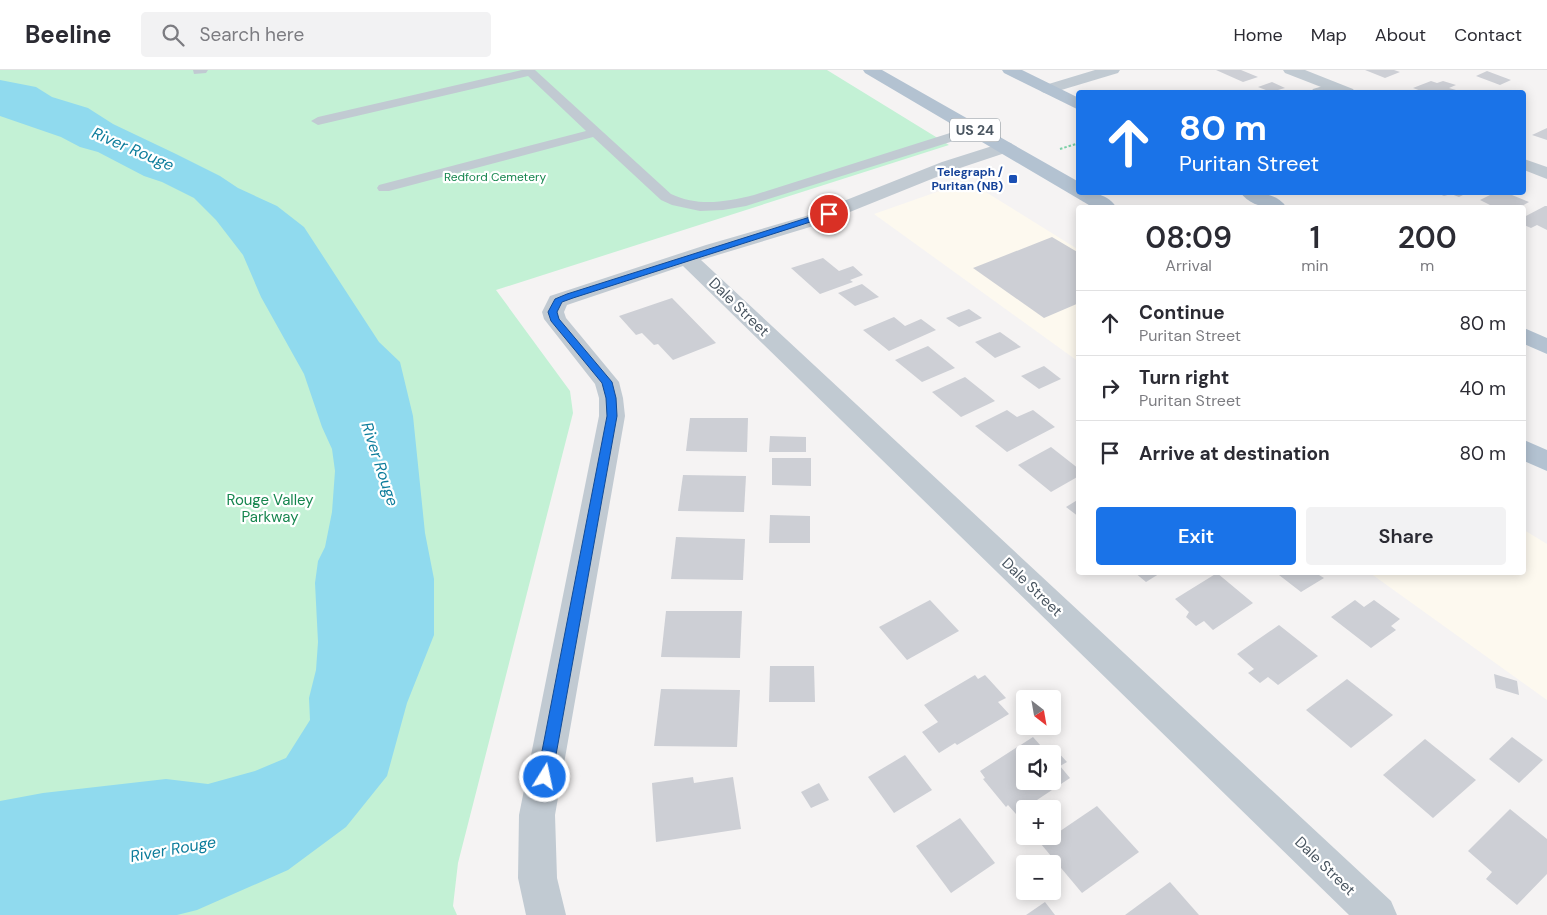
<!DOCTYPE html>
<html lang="en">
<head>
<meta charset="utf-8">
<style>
	:root { --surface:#fff; --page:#f2f2f3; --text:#2b2b33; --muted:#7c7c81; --line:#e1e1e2; --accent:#1a73e8 }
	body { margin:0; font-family:"DM Sans",sans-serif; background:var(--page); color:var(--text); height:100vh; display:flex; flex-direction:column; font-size:19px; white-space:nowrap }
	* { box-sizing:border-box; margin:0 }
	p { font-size:16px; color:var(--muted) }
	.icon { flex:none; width:28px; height:28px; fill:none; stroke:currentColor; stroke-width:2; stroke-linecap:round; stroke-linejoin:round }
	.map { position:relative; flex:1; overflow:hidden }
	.panel { position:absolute; left:1076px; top:135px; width:450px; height:370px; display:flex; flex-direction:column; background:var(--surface); border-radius:5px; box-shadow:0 2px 12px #0003 }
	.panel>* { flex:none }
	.banner { position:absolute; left:1076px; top:20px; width:450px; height:105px; border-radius:5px; box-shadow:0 2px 12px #0003; background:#1a73e8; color:#fff; overflow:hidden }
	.needle { width:32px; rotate:149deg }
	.buttons { position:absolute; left:1016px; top:620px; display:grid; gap:10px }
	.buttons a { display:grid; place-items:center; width:45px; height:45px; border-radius:5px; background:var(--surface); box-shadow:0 2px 12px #0003; font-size:25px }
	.pin { position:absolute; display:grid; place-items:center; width:42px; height:42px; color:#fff; margin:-21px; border:2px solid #fff; border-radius:50%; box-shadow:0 1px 5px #0007 }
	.me { position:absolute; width:55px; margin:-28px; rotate:10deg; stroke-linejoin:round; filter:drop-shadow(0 0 4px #0008) }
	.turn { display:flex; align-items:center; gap:18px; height:105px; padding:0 20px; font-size:22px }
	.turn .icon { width:65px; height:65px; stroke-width:2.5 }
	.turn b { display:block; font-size:35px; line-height:42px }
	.eta { display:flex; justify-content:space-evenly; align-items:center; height:85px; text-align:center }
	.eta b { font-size:30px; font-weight:600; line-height:35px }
	.cta { display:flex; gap:10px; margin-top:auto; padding:10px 20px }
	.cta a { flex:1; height:58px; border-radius:5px; background:var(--accent); color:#fff; font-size:20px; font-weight:600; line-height:58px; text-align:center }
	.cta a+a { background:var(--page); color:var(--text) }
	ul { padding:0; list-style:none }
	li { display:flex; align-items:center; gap:15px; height:65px; padding:0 20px; border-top:1px solid var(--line) }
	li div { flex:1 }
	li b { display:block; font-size:19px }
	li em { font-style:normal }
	header { display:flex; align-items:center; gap:30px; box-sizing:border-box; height:70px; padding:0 25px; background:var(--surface); border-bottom:1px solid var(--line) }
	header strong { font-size:24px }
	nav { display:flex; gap:28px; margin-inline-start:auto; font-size:18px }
	.search { width:350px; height:45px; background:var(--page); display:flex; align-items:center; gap:12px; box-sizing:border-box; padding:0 18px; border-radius:5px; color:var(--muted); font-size:19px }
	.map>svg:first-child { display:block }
	.commercial { fill:#fdf9ef }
	.green { fill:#c3f1d5 }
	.water { fill:#90daee }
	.building { fill:#cdcfd5 }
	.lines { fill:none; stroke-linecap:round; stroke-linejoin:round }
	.path { stroke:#7ad0a6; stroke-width:2; stroke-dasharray:2.5 2; stroke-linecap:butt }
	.service { fill:#c1cad2; fill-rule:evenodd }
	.minor { fill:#c1cad2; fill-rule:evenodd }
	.primary { fill:#b3c2d1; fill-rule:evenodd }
	.route { fill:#1a73e8; stroke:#114b97 }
	.transit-dot { fill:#1a4fb4; stroke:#fff; stroke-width:2 }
	.labels { text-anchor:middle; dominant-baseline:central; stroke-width:4.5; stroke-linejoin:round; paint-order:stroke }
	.far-transit-label { font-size:12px; font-weight:bold; fill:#164399; stroke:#fff; text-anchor:end }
	.far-park-label { font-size:12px; fill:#17864f; stroke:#fff }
	.shield { fill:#fff; stroke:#808990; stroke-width:1 }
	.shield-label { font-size:14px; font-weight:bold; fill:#4a5661 }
	.street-label { font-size:15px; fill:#4a5661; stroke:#fff }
	.park-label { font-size:15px; fill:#17864f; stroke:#fff }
	.water-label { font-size:16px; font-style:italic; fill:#0c7c9b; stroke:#fff }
</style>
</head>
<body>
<header>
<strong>Beeline</strong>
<div class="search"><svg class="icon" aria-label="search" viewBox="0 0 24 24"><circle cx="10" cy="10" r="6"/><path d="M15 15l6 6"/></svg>Search here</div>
<nav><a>Home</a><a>Map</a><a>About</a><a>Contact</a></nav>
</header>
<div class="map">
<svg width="1547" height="845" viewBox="0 0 1547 845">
	<rect width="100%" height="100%" fill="#f5f3f3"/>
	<!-- commercial -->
	<g class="commercial">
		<polygon points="968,111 1079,180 1079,292 874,144"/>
		<polygon points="1524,460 1547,474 1547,630 1370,503 1524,502"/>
	</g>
	<!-- green -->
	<polygon class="green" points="0,0 827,0 949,75 496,220 570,321 573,343 458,793 453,836 457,845 0,845"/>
	<!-- water -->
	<polygon class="water" points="0,10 36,17 52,27 88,38 113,54 176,84 220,106 238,118 277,136 304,157 379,272 400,292 413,346 425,463 434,509 434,565 407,633 387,706 346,757 288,800 197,840 177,845 0,845 0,731 43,723 166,709 208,714 255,701 286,688 310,650 309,628 316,600 318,572 315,513 318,491 325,477 332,442 335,401 332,379 322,357 304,304 261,227 243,185 216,150 194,128 162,112 144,106 98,82 80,77 61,67 0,46"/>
	<!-- building -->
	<g class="building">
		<polygon points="1216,0 1241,0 1258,7 1243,12"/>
		<polygon points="1365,0 1394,0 1400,2 1385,8"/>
		<polygon points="1487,1 1511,10 1500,15 1476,6"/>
		<polygon points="1431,11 1437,13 1443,11 1456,15 1449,18 1456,20 1451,22 1424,22 1413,18"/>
		<polygon points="1272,12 1285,18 1271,22 1258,17"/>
		<polygon points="1547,58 1547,70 1532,65"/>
		<polygon points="1435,122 1469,122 1459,127 1451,124 1444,126"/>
		<polygon points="1496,122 1513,122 1515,124 1512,125 1529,132 1518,138 1496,138 1480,130"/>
		<polygon points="1545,136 1547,136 1547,160 1537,155 1531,158 1524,155 1524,147"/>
		<polygon points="1052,167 1079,183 1079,233 1044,248 973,198"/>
		<polygon points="823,188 839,201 853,196 863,205 850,210 853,212 820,224 791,198"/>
		<polygon points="862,214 879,227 855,236 838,223"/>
		<polygon points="672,228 716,273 673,290 658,274 654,275 642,263 636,265 619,246"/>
		<polygon points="969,239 982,248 959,257 946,248"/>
		<polygon points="894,247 905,256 921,249 936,260 889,281 863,260"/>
		<polygon points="1000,262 1021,277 995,288 975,272"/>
		<polygon points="928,276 955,298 922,312 895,290"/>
		<polygon points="1044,296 1061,309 1039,319 1021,306"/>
		<polygon points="965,307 995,331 961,347 932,322"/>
		<polygon points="1007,340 1017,347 1033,340 1055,357 1007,382 975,356"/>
		<polygon points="690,348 748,348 747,382 686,381"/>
		<polygon points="770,366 806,367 806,382 769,382"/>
		<polygon points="1051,377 1079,399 1079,406 1051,422 1018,395"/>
		<polygon points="772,388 811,388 811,416 772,415"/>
		<polygon points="683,405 746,406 744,442 678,441"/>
		<polygon points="1079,429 1079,447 1066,437"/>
		<polygon points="770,445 810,446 810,473 769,473"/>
		<polygon points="676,467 745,469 743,510 671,509"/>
		<polygon points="1134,502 1162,502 1146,512"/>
		<polygon points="1283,502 1323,502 1319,505 1324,508 1301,522 1279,505"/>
		<polygon points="1217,503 1253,533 1213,560 1204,551 1196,556 1186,547 1189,542 1175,529"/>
		<polygon points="930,530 959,561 907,590 879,557"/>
		<polygon points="1355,530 1364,537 1374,530 1400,549 1391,556 1396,560 1371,578 1331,547"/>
		<polygon points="666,541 742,541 740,588 661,587"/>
		<polygon points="1279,555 1318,586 1278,615 1268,607 1260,613 1248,603 1254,599 1237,584"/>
		<polygon points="770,596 814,596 815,632 769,632"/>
		<polygon points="1494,604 1517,611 1519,625 1496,618"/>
		<polygon points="975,605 978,609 985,605 1006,628 998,632 1009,644 957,675 955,673 939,683 922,662 938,652 924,635"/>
		<polygon points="1347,609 1393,645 1351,678 1306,640"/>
		<polygon points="661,619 740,620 737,677 654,676"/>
		<polygon points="1033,667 1048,684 1025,684 1025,711 1052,711 1052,684 1050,684 1056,680 1067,692 1060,696 1070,708 1016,744 1008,735 1006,737 983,709 985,708 980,701"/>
		<polygon points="1512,667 1543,690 1519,713 1489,689"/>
		<polygon points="1425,669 1476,710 1433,748 1383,705"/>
		<polygon points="905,685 932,720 894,743 868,707"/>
		<polygon points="693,707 694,713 733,707 741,759 656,772 652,713"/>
		<polygon points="819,713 829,730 811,738 801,722"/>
		<polygon points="1097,736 1139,782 1082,823 1041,774"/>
		<polygon points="1510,739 1547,769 1547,804 1517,835 1486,809 1492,802 1468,781"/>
		<polygon points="960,748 995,793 951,823 916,776"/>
		<polygon points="1170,812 1199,845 1125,845"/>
		<polygon points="1045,832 1055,845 1026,845"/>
	</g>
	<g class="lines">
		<!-- path -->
		<polyline class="path" points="1060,79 1079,73"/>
		<!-- service -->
		<g class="service">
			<polygon points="193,0 208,0 206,3 194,4"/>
			<path d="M 522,0 L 535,0 L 671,124 C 699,137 725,132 754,125 L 969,57 L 979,57 L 981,60 L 979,63 L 746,136 L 723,140 L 700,141 L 672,135 L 661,130 L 593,67 L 389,121 L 379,121 L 377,118 L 379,115 L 586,61 L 528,6 L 318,55 L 311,51 L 318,47 Z"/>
			<path d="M 1333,13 L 1337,14 L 1339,17 C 1332,24 1320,23 1311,22 L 1313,19 Z"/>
		</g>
		<!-- minor -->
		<g class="minor">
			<polygon points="1095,0 1120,0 1118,3 1048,24 1042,22 1040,19 1042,16"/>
			<polygon points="1283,0 1305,0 1353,19 1355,22 1334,22 1285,3"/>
			<polygon points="1005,72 1011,73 1014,77 1011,81 954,100 820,154 701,190 1391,831 1397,845 1349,845 683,196 567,235 564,242 566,248 619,312 623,328 625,346 555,745 557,808 566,845 526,845 518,808 519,745 599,346 599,328 595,314 544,249 542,242 550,226 706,175 806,146 942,92"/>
			<polygon points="1524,89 1547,97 1547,109 1524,100"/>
		</g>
		<!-- primary -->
		<g class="primary">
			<path d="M 863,0 L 882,0 L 1079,112 L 1079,122 C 1093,122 1108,124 1117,138 L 1094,138 L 865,3 Z"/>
			<polygon points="1002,0 1022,0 1079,28 1079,40 1004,3"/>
			<path d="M 1240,122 C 1256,122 1277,122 1287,138 C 1271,138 1251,138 1240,122 Z"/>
			<polygon points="1524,258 1547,268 1547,284 1524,274"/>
			<polygon points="1524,370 1547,380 1547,401 1524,391"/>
		</g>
	</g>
	<!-- route -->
	<polygon class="route" points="829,141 833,144 832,145 573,228 562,232 557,242 559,249 612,312 616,328 617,346 552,707 550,711 545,713 539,711 537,707 607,346 606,328 602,313 551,251 548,242 555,229 567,224"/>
	<!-- markers -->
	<rect class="transit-dot" x="1008" y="104" width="10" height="10" rx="2.5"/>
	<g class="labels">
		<!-- far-transit labels -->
		<g class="far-transit-label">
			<text x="1003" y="102">Telegraph /<tspan x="1003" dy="14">Puritan (NB)</tspan></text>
		</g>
		<!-- far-park labels -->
		<g class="far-park-label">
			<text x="495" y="107">Redford Cemetery</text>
		</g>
		<!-- shield labels -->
		<rect class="shield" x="950" y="48.5" width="50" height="23" rx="4"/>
		<g class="shield-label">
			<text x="975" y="60">US 24</text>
		</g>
		<!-- street labels -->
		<g class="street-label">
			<text transform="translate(739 237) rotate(44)">Dale Street</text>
			<text transform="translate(1032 517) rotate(44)">Dale Street</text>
			<text transform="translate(1325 796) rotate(44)">Dale Street</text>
		</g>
		<!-- park labels -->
		<g class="park-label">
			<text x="270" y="430">Rouge Valley<tspan x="270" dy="17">Parkway</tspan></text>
		</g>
		<!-- water labels -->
		<g class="water-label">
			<text transform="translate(133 79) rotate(23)">River Rouge</text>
			<text transform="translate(380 394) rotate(72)">River Rouge</text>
			<text transform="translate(173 779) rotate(-10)">River Rouge</text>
		</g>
	</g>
</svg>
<div class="buttons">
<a><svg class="needle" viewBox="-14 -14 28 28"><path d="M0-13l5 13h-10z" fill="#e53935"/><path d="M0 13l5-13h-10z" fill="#7c7c81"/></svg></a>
<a><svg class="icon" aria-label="sound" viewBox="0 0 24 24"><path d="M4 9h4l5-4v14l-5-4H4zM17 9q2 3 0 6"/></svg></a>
<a>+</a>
<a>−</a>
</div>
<div class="pin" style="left:829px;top:144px;background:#d93025"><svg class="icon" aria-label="arrive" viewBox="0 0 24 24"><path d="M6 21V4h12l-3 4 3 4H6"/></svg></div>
<svg class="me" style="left:545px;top:707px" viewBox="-20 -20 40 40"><circle r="17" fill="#1a73e8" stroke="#fff" stroke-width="3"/><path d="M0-11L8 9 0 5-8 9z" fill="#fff"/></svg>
<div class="banner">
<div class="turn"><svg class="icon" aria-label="ahead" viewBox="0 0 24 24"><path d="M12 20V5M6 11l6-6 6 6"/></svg><div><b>80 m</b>Puritan Street</div></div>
</div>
<section class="panel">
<div class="eta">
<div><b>08:09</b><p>Arrival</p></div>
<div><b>1</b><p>min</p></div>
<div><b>200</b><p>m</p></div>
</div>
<ul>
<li><svg class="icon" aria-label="ahead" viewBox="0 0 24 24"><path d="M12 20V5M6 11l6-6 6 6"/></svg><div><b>Continue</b><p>Puritan Street</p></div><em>80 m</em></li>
<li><svg class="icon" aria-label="right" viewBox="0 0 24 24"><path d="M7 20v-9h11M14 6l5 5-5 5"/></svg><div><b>Turn right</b><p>Puritan Street</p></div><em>40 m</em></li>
<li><svg class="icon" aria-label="arrive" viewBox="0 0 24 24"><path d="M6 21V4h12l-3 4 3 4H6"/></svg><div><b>Arrive at destination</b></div><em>80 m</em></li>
</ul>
<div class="cta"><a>Exit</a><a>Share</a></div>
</section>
</div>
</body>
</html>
